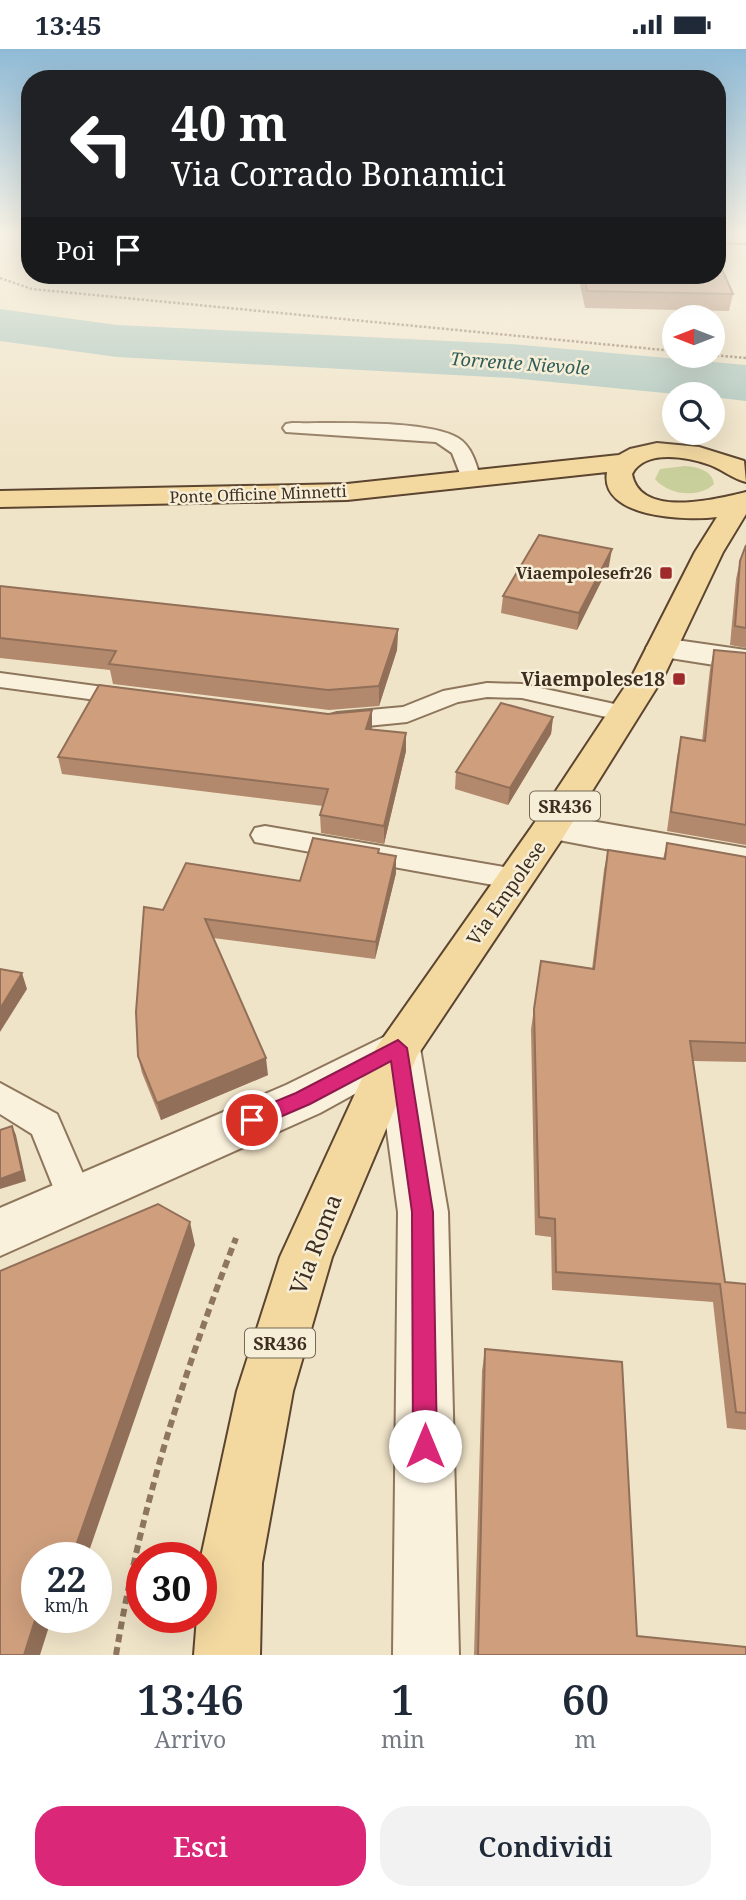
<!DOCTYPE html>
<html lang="it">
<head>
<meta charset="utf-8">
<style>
	:root { --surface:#fff; --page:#f2f2f3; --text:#1f2937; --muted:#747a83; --accent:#db2777 }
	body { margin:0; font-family:"Noto Serif",serif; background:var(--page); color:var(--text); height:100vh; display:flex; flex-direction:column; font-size:26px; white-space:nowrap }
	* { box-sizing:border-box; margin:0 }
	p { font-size:23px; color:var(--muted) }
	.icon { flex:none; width:38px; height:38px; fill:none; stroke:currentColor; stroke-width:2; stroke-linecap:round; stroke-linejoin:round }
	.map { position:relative; height:1606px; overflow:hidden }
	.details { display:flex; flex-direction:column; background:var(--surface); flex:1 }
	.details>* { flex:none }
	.guide { position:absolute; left:21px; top:21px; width:705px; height:214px; border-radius:28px; box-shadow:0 7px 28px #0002; background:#202124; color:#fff; overflow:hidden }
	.needle { width:46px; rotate:270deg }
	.controls { position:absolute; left:662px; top:256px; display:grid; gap:14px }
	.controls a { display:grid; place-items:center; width:63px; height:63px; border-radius:50%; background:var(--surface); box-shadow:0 7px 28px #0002; font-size:35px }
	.speed { position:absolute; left:21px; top:1493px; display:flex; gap:14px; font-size:35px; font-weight:700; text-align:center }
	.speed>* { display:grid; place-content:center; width:91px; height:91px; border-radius:50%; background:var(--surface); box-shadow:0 7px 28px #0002; line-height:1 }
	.speed small { font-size:18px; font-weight:400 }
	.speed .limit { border:10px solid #d22; background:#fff; color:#111 }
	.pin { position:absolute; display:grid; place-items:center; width:60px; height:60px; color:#fff; margin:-30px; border:4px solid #fff; border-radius:50%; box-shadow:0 2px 7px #0007 }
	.me { position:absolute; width:77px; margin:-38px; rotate:0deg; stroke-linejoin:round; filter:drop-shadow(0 0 5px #0008) }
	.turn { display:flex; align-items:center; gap:24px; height:147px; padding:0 35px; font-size:32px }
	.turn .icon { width:91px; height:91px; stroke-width:2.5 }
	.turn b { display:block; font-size:49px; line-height:60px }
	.then { display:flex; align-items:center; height:66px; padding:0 35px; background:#0003; gap:14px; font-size:26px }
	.eta { display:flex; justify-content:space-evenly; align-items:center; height:119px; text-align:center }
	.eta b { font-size:42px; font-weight:600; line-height:49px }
	.cta { display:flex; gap:14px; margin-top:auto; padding:14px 35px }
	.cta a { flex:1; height:80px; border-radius:28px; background:var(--accent); color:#fff; font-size:28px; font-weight:600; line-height:80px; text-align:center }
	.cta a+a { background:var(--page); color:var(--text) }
	.status { display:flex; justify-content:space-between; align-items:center; height:49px; padding:0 35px; background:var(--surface); direction:ltr }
	.status svg { height:19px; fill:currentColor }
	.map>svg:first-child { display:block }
	.green { fill:#c9cf9b }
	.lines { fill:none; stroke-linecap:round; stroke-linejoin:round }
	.river { fill:#a9c4bc; fill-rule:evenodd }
	.lane-casing { stroke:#8d765c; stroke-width:4 }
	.street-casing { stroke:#8d765c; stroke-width:4 }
	.primary-casing { stroke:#5b4430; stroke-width:4 }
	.path-far1 { stroke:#8d765c; stroke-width:2.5; stroke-dasharray:2.5 2; stroke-linecap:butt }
	.path { stroke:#8d765c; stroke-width:6; stroke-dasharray:8 5; stroke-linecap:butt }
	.lane { fill:#faf1dc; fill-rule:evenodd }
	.street { fill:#faf1dc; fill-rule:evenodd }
	.primary { fill:#f3d9a0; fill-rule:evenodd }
	.wall { fill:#b2896c }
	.shaded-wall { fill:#916f58 }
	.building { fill:#cf9f7d; stroke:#916f58; stroke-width:2 }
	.route { fill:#db2777; stroke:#8e194d; stroke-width:2 }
	.poi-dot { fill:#9e2a2b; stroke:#f7eed8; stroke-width:2.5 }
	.labels { text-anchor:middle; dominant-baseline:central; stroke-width:5; stroke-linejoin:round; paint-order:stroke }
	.far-street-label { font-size:16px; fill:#3d2e20; stroke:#f7eed8 }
	.far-poi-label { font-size:16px; font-weight:bold; fill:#3d2e20; stroke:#f7eed8; text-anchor:end }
	.far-water-label { font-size:18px; font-style:italic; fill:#2f5d5a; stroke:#f7eed8 }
	.shield { fill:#f7eed8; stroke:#756857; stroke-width:2 }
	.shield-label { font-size:18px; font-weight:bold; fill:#3d2e20 }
	.poi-label { font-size:19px; font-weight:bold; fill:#3d2e20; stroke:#f7eed8; text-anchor:end }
	.street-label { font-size:19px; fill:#3d2e20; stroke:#f7eed8 }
	.near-street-label { font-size:23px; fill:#3d2e20; stroke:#f7eed8 }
</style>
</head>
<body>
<div class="status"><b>13:45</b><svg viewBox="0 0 49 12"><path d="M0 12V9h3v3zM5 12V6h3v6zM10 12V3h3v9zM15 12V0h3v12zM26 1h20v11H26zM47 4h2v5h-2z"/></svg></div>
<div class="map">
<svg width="746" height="1606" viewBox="0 0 746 1606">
	<rect width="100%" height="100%" fill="#f0e4c8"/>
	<!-- green -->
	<path class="green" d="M 685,417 C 697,418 712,421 714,435 C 699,450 668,446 655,430 L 660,420 Z"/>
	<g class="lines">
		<!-- river -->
		<polygon class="river" points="0,260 117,276 511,295 746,316 746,352 712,348 712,345 675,345 511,329 117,308 0,292"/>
		<!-- lane casing -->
		<g class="lane-casing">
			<g id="lane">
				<polygon points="718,185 746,186 746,194 718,193"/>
				<path d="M 292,374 C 332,375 425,370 458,389 C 472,397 477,417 481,431 L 478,435 L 464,435 L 452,404 L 436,393 L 286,383 L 283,379 L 286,375 Z"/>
				<polygon points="0,624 133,642 142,644 145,649 142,654 133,656 0,638"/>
				<polygon points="487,634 522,635 633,659 636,664 633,669 624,672 522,649 487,648 458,653 407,673 337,680 328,677 325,672 328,667 337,664 403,658 443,642"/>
				<polygon points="265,777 516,820 526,823 530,830 526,837 516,840 255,793 251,786 255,779"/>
				<polygon points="0,1034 57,1065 93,1148 88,1160 75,1164 62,1160 32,1085 0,1065"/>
			</g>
		</g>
		<!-- street casing -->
		<g class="street-casing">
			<g id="street">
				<polygon points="662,589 746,601 746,621 651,606 646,599 651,592"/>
				<polygon points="551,765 746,799 746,827 538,787 532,778 538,769"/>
				<polygon points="398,981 414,986 420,999 448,1163 459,1606 393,1606 398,1163 380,1031 320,1064 0,1207 0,1159 286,1036"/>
			</g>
		</g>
		<!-- primary casing -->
		<g class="primary-casing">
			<path id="primary" d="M 657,394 L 699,398 L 744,412 L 746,433 C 733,430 723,421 710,416 C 688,408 645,400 632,425 C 640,470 717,450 746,443 L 746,465 L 723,503 L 664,627 L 564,787 L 417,1007 L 332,1208 L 293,1342 L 262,1514 L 260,1606 L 194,1606 L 197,1568 L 201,1568 L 201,1508 L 237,1342 L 280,1208 L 376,999 L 538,769 L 632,627 L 695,503 L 717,468 C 687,472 599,469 607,423 L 347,451 L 0,458 L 0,442 L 347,435 L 619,406 L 630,400 Z"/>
		</g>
		<!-- path-far1 -->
		<g class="path-far1">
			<polyline points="0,229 32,240 674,302"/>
			<polyline points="712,306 746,309"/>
		</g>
		<!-- path -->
		<path class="path" d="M 116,1606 C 140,1461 183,1325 236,1189"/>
		<!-- lane -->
		<use href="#lane" class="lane"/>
		<!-- street -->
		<use href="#street" class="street"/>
		<!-- primary -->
		<use href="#primary" class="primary"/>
	</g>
	<!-- wall -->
	<g class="wall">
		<polygon points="276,226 492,226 492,231"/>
		<polygon points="578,226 718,226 733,245 729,262 585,259"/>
		<polygon points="746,496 746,599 730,596 736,530 740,512"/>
		<polygon points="609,517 577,581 501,564 503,547"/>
		<polygon points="0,537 398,580 397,601 379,657 329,661 113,635 110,621 0,609"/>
		<polygon points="714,601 746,604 746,796 667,782 677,708 681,688 702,692 710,620"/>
		<polygon points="372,661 372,681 406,702 384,795 321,784 320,766 323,757 62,725 58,708 328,665"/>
		<polygon points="553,668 551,685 508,756 455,740 456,723"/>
		<polygon points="667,794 746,808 746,1013 693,1012 725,1233 746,1235 746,1381 727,1379 713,1253 552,1241 551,1188 535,1186 531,980 541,912 592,920 604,821 608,801 663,810"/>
		<polygon points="379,800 379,804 396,824 375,910 213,889 268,1026 161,1071 142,1024 138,1007 163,861 300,832"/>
		<polygon points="485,1300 637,1587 746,1606 474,1606 482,1322"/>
	</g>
	<!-- shaded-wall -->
	<g class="shaded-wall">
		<polygon points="612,500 609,517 577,581 579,564"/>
		<polygon points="398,580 397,601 379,657 379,637"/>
		<polygon points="372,661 372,679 366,698 366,680"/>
		<polygon points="553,668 551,685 508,756 510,739"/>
		<polygon points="406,684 406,702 384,795 384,777"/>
		<polygon points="396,807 396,824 375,910 376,893"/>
		<polygon points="22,924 27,940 0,983 0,960"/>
		<polygon points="266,1009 268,1026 161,1071 157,1054"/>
		<polygon points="12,1077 16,1086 26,1132 0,1140 0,1130"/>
		<polygon points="190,1173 195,1196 87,1508 72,1508"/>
		<polygon points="37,1565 37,1568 52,1568 40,1606 24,1606"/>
	</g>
	<!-- building -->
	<g class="building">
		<polygon points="718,211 733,245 587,242 584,226 718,226"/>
		<polygon points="539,486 612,500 579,564 503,547"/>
		<polygon points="746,496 746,579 735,577 740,512"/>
		<polygon points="0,537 398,580 379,637 328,641 109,615 116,602 0,589"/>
		<polygon points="714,601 746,604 746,776 671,763 681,688 705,692"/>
		<polygon points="99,636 328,665 372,661 366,680 406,684 384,777 320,766 328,740 58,708"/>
		<polygon points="501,654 553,668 510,739 456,723"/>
		<polygon points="313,789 379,800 378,804 396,807 376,893 205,870 266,1009 157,1054 138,1007 136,963 144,858 163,861 186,814 300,832"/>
		<polygon points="667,794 746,808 746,994 690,992 725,1233 746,1235 746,1364 736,1363 720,1235 556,1223 555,1170 539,1168 534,960 541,912 594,920 608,801 665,810"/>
		<polygon points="0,920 22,924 0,960"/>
		<polygon points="12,1077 22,1122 0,1130 0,1081"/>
		<polygon points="158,1155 190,1173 72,1508 37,1508 37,1565 24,1606 0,1606 0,1222"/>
		<polygon points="485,1300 622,1313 637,1587 746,1598 746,1606 478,1606"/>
	</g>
	<!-- sky -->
	<linearGradient id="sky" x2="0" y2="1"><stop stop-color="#8fbad6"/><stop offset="0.45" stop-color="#f8f3e6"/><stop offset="1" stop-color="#f8f3e6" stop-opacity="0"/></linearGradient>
	<rect width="746" height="410" fill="url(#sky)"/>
	<!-- route -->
	<polygon class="route" points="398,991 407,999 433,1163 437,1397 433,1406 425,1409 416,1406 413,1397 412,1163 391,1012 310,1055 259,1077 252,1080 245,1077 242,1071 245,1065 296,1044"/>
	<!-- markers -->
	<g class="poi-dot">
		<rect x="659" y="517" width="14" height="14" rx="3.5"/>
		<rect x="672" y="623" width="14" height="14" rx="3.5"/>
	</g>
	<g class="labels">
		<!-- far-street labels -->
		<g class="far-street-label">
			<text transform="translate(258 445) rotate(-2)">Ponte Officine Minnetti</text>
		</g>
		<!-- far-poi labels -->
		<g class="far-poi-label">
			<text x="652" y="524">Viaempolesefr26</text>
		</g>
		<!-- far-water labels -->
		<g class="far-water-label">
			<text transform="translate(520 314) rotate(4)">Torrente Nievole</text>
		</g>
		<!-- shield labels -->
		<g class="shield">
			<rect x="530" y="742.5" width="70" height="29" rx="5"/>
			<rect x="245" y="1279.5" width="70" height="29" rx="5"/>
		</g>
		<g class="shield-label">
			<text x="565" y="757">SR436</text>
			<text x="280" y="1294">SR436</text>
		</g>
		<!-- poi labels -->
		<g class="poi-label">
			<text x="665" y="630">Viaempolese18</text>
		</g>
		<!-- street labels -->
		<g class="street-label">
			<text transform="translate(506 844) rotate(-55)">Via Empolese</text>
		</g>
		<!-- near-street labels -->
		<g class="near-street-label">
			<text transform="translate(315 1195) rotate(-69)">Via Roma</text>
		</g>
	</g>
</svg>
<div class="controls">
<a><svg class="needle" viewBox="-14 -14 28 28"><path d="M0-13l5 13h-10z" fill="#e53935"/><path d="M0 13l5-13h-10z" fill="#747a83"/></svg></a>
<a><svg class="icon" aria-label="search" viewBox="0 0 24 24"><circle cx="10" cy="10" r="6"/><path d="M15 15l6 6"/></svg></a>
</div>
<div class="speed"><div>22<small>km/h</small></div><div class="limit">30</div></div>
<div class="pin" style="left:252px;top:1071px;background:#d93025"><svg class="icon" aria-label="arrive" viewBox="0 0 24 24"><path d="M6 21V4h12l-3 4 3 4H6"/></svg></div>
<svg class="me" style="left:425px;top:1397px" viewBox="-20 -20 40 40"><circle r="19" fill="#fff"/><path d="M0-13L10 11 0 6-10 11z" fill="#db2777"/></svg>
<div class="guide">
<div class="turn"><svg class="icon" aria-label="left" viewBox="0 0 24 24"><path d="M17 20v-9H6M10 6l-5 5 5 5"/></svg><div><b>40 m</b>Via Corrado Bonamici</div></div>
<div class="then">Poi<svg class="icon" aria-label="arrive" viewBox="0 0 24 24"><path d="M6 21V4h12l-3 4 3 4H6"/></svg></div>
</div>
</div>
<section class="details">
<div class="eta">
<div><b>13:46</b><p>Arrivo</p></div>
<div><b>1</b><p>min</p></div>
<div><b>60</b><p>m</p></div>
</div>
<div class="cta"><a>Esci</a><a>Condividi</a></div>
</section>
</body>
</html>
